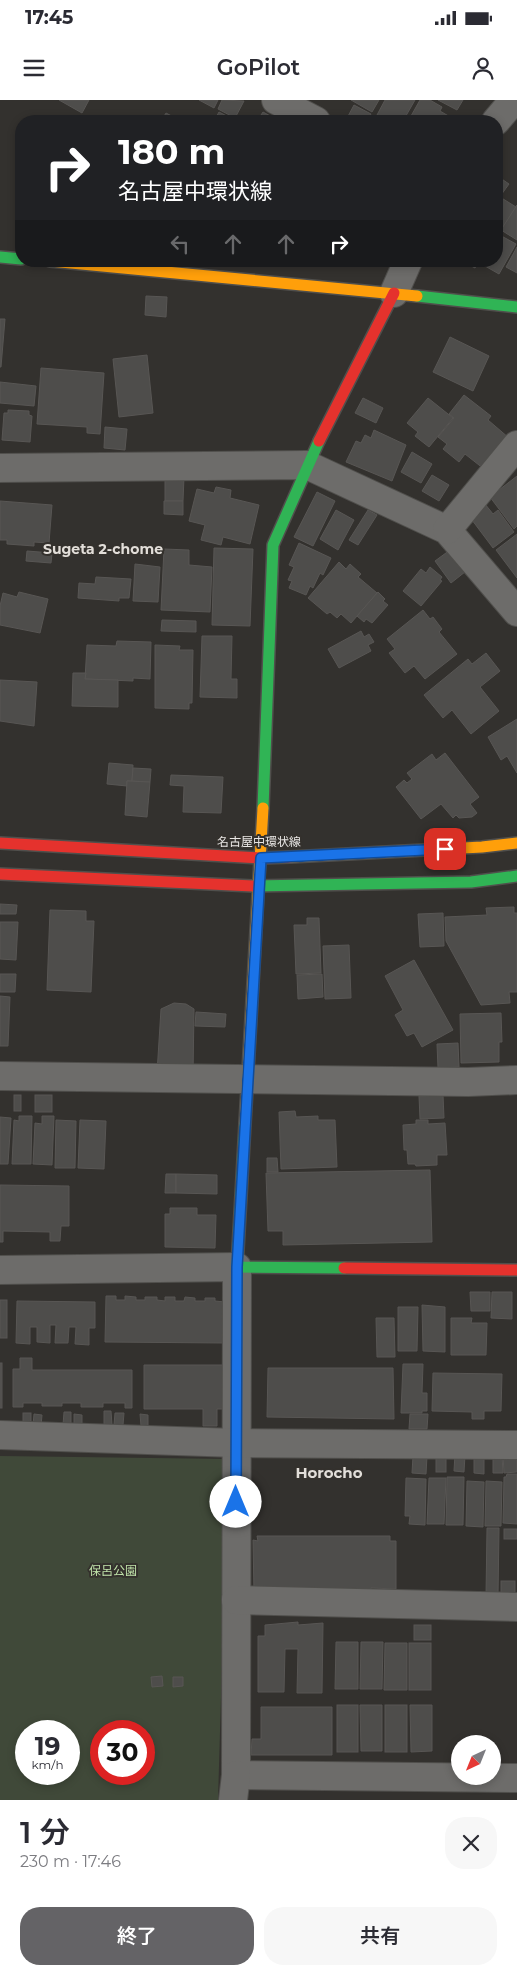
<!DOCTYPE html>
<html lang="ja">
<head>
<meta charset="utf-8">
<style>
	:root { --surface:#fff; --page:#f7f7f7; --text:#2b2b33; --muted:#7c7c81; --accent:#646366 }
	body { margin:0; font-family:Montserrat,"Noto Sans JP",sans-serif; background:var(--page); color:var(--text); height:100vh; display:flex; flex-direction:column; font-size:19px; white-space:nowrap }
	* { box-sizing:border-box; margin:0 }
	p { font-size:16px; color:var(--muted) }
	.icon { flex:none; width:28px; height:28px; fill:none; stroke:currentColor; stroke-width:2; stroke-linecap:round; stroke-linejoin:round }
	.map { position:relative; height:1700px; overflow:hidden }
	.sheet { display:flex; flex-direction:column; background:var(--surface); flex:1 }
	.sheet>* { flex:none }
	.hud { position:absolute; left:15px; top:15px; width:488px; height:152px; border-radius:20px; box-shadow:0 2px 8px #0003; background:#202124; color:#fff; overflow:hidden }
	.needle { width:32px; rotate:223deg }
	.tools { position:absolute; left:451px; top:1635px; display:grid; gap:10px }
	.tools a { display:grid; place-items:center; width:50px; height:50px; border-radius:50%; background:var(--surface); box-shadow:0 2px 8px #0003; font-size:25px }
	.speed { position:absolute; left:15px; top:1620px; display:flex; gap:10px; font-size:25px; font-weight:700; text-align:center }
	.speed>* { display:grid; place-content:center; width:65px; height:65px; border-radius:50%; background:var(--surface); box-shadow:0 2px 8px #0003; line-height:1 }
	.speed small { font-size:12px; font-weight:400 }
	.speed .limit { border:8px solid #d22; background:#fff; color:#111 }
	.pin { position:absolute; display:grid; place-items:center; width:42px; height:42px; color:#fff; margin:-21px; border-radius:10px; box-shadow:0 2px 8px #0006 }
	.me { position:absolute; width:55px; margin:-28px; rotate:0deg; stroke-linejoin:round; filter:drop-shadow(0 0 4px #0008) }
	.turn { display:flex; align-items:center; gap:18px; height:105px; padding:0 20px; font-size:22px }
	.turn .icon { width:65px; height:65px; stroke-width:2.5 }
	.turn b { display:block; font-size:35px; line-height:42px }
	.lanes { display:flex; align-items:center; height:48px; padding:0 20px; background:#0003; justify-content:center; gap:25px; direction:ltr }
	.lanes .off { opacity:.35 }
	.round { display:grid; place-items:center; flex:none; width:52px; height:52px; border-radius:20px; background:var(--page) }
	.summary { display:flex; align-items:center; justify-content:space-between; height:85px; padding:0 20px }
	h1 { font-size:30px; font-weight:600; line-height:38px }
	.primary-button { display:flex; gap:10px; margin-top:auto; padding:10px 20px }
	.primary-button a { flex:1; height:58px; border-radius:20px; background:var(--accent); color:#fff; font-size:20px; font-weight:600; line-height:58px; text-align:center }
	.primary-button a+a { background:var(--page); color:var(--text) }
	.status { display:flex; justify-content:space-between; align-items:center; height:35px; padding:0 25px; background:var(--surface); direction:ltr }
	.status svg { height:14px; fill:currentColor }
	header { display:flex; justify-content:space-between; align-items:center; height:65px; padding:0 20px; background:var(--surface); font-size:22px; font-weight:600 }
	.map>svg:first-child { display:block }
	.green { fill:#404939; fill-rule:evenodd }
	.building { fill:#4e4d4b; stroke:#585654 }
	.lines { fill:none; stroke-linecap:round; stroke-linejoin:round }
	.street-casing { stroke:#504f4c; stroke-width:30 }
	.fast-casing { stroke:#504f4c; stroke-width:14 }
	.slow-casing { stroke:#504f4c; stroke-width:14 }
	.jam-casing { stroke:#504f4c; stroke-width:14 }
	.street { stroke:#6d6c6a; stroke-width:28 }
	.fast { stroke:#30b455; stroke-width:11 }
	.slow { stroke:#ff9f0a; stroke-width:11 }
	.jam { stroke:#e5322d; stroke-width:11 }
	.route-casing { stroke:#114b97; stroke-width:12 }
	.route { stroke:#1a73e8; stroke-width:9 }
	.labels { text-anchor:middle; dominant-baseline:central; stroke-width:4; stroke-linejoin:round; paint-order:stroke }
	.street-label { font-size:12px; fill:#e8e6e4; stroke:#34312d }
	.park-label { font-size:12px; fill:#c0e3aa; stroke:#34312d }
	.neighbourhood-label { font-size:14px; font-weight:bold; fill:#e2ded9; stroke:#34312d }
	.quarter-label { font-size:15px; font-weight:bold; fill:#e2ded9; stroke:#34312d }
</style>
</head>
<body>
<div class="status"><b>17:45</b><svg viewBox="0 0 49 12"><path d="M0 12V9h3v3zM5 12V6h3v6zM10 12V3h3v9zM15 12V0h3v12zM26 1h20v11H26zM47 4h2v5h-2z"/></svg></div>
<header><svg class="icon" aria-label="menu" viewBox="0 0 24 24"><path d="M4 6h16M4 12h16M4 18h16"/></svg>GoPilot<svg class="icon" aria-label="person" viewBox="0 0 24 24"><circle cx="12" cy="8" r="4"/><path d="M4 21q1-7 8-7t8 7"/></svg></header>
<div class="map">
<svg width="517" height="1700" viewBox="0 0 517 1700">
	<rect width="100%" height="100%" fill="#33312e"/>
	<!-- green -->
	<path class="green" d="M 0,1356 L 228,1359 L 218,1700 L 0,1700 ZM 26,1631 L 69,1631 L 69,1674 L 26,1674 ZM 101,1631 L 144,1631 L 144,1674 L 101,1674 Z"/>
	<!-- building -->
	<g class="building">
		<polygon points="59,0 89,0 82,13"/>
		<polygon points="199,0 218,0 214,8"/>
		<polygon points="222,0 244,1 235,18 218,9"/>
		<polygon points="351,0 379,0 372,12"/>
		<polygon points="385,0 415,0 403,21 388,21 377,15"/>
		<polygon points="420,0 430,0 442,7 440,11 457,21 420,21 411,16"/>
		<polygon points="438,0 463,0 457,10"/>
		<polygon points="354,5 371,14 367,21 346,20"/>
		<polygon points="219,12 236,21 214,21"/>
		<polygon points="263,12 274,18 271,21 257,21"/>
		<polygon points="166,13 181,21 161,21"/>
		<polygon points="496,75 509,84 496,102"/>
		<polygon points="500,97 516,107 501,130 496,127 496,102"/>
		<polygon points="517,105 517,140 501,130"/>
		<polygon points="496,133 516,144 499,174 478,162 475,168 462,161 496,161"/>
		<polygon points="517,147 517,173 506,167"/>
		<polygon points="146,196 167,197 166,217 145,215"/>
		<polygon points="0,219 5,219 1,267 0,267"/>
		<polygon points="450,237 489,256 473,291 433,272"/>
		<polygon points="147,255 153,313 119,317 113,259"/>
		<polygon points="41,268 104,273 100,334 87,333 87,327 37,324"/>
		<polygon points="0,282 36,286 34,306 0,303"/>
		<polygon points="464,295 491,316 488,320 509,338 484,369 465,354 459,362 443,349 447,344 438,337 454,318 449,314"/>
		<polygon points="363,298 383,308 376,323 355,313"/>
		<polygon points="428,298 453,318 429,347 415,336 418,332 407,323"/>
		<polygon points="8,310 29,311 29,315 32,316 30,342 2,340 4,313 8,313"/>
		<polygon points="105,327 127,329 125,350 104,348"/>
		<polygon points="374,330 406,345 392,381 346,362 356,341 361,343 365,335 371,338"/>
		<polygon points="412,352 432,364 421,383 401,372"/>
		<polygon points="432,375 449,385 439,401 422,391"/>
		<polygon points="517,376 517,426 514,429 490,397"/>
		<polygon points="165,377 184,377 183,401 165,401"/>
		<polygon points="216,387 231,390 230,398 259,405 250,444 223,437 221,445 201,440 205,425 189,421 197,389 214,393"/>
		<polygon points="317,392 335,401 313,446 294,437"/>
		<polygon points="0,401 52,405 49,443 34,442 34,446 7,444 7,440 0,440"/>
		<polygon points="164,401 183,401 183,415 164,414"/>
		<polygon points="485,404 493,414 498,410 514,432 493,448 469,416"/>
		<polygon points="336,410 354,420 338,450 320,439"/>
		<polygon points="368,410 377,415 358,445 349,440"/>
		<polygon points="517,434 517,478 496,450"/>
		<polygon points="299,443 331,458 323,475 320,473 313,488 310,486 306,495 289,488 292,481 288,480 294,467 289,465"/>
		<polygon points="454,447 470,468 451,483 435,461"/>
		<polygon points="214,448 253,449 250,526 212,525"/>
		<polygon points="164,449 189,450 189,465 212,467 210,512 161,510"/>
		<polygon points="27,451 52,453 51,463 26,461"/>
		<polygon points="339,462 346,469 350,464 361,474 358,477 377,493 351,523 341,514 337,518 330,512 327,514 308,498"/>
		<polygon points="135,464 160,467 158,502 133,501"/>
		<polygon points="430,467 442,477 440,480 442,481 421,506 403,491 421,469 426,473"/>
		<polygon points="96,477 131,479 129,498 119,498 119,501 78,498 79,483 95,484"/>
		<polygon points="19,492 48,499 40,533 0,525 0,506 3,493 17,497"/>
		<polygon points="378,492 385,499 383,501 388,505 372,523 366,519 364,522 357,516"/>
		<polygon points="423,510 430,519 433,517 442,529 439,532 457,554 425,579 414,566 405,573 389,553 395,549 387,539"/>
		<polygon points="162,520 196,521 196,532 161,531"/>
		<polygon points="361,531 364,537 369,534 374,542 368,545 371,551 339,568 328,549"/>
		<polygon points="202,536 232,536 231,579 237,579 237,598 200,597"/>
		<polygon points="117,541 151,542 150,579 133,578 133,581 85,579 87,545 116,546"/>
		<polygon points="155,545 180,546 179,550 193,550 192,603 189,603 189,609 155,608"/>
		<polygon points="486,553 500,571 480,587 499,611 471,634 452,610 443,618 424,595 468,559 472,564"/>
		<polygon points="73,573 86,573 85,579 118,580 118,607 72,606"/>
		<polygon points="0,580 37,582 34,626 0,621"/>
		<polygon points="517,619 517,673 507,656 501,660 488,637"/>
		<polygon points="445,653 479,697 470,704 477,713 472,717 459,718 456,715 453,718 441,704 421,719 396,687 404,680 407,683 412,679 407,673 432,654 436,660"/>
		<polygon points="109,663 133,665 132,681 127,681 127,686 107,684"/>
		<polygon points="133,668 151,669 150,682 132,681"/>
		<polygon points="171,675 223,677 221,713 183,712 184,686 170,685"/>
		<polygon points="127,681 150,682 147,717 125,715"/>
		<polygon points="0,804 17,805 16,814 0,814"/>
		<polygon points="514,807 514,813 517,813 517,892 509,892 510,903 481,905 446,841 445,817 487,815 486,808"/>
		<polygon points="50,810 86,811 86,821 94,821 91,892 47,890"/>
		<polygon points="443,813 444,846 420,847 418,814"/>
		<polygon points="307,818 319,818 321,873 296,874 294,825 307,825"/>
		<polygon points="0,822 18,822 16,860 0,859"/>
		<polygon points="349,845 351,898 325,899 323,846"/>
		<polygon points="414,860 453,930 422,947 414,933 407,936 395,915 403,910 385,876"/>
		<polygon points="0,874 16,874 15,892 0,892"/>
		<polygon points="322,874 323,897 298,899 297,875"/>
		<polygon points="0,896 10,897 8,946 0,946"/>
		<polygon points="174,903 186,904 194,909 193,975 157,973 161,909"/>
		<polygon points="196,912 226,914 225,927 195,926"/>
		<polygon points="501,913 502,942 499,942 499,962 461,963 460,914"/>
		<polygon points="458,943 459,967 438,968 437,944"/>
		<rect x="14" y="995" width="7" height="16"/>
		<rect x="35" y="995" width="17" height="17"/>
		<polygon points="443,995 444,1018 420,1019 419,996"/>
		<polygon points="295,1011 296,1017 318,1016 318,1020 335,1020 337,1067 281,1069 279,1012"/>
		<polygon points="19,1016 32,1016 31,1064 12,1064 14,1020 19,1021"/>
		<polygon points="42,1016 54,1016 52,1065 33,1064 35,1023 42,1024"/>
		<polygon points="0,1017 11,1018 8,1064 0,1064"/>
		<polygon points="56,1020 76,1021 75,1068 55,1068"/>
		<polygon points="80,1020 106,1021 104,1069 78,1068"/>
		<polygon points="416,1020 428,1020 428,1024 445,1023 447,1055 437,1055 437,1065 416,1066 415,1064 408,1064 407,1050 404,1050 403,1025 416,1024"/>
		<polygon points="267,1058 277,1058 278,1072 267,1072"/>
		<polygon points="430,1070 432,1142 283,1145 283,1131 268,1131 266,1073"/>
		<polygon points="166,1074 176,1074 176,1093 165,1093"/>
		<polygon points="176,1074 217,1075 217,1094 176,1093"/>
		<polygon points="0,1085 69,1086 69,1126 61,1126 60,1141 50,1141 50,1132 3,1131 3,1142 0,1142"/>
		<polygon points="170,1108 197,1108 197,1115 216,1115 215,1148 165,1147 165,1114 170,1114"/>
		<polygon points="470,1192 490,1192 490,1211 471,1211"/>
		<polygon points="492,1192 512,1192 512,1219 491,1218"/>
		<polygon points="106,1196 116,1196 116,1200 125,1200 125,1196 136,1197 136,1200 145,1200 145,1197 157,1197 157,1200 165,1201 165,1197 175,1197 175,1201 184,1201 185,1197 195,1198 195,1201 205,1201 205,1198 215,1198 215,1201 225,1202 225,1243 105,1242"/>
		<rect x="0" y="1200" width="7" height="38"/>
		<polygon points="17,1201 95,1202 95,1228 89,1228 89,1245 75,1244 76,1227 69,1227 68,1243 55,1243 56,1225 50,1225 50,1243 37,1242 37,1227 30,1227 30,1244 16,1243"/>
		<polygon points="422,1205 445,1207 445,1252 423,1251"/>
		<polygon points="398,1207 418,1207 417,1251 398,1251"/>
		<polygon points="376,1218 394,1218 395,1257 377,1257"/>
		<polygon points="451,1218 472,1218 471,1223 487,1223 486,1255 451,1255"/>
		<polygon points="20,1258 32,1258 32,1270 132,1270 132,1308 125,1308 125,1303 103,1303 103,1307 81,1307 81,1303 62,1303 62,1306 42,1306 42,1303 23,1303 23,1307 13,1307 13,1269 20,1269"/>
		<rect x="0" y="1263" width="2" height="45"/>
		<polygon points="403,1264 423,1264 422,1293 427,1293 427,1311 422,1311 422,1313 401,1313"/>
		<polygon points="144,1265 225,1265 224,1309 217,1309 217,1326 203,1326 203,1309 144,1309"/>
		<polygon points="268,1268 393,1268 394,1319 267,1317"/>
		<polygon points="433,1273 502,1274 501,1311 484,1311 484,1319 472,1319 472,1312 432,1311"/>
		<polygon points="104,1311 111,1311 112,1325 104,1325"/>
		<polygon points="64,1312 71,1312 71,1325 63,1325"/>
		<rect x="23" y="1313" width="8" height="12"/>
		<polygon points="115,1313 124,1313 123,1325 114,1325"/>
		<polygon points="34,1314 42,1315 41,1326 33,1325"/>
		<polygon points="74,1314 82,1315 82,1326 74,1325"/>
		<polygon points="140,1314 148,1315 148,1326 141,1326"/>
		<polygon points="410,1314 428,1314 427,1329 409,1329"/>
		<polygon points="455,1354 465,1355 464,1372 454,1371"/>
		<polygon points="517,1354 517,1372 504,1373 503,1355"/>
		<rect x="436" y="1355" width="10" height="17"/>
		<polygon points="474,1355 484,1355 484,1374 474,1373"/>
		<polygon points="493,1355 502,1355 503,1373 493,1373"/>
		<polygon points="413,1356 427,1356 426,1374 412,1373"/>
		<polygon points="507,1374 517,1374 517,1424 503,1423 504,1377 506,1377"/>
		<polygon points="447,1377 464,1377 463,1425 446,1425"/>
		<polygon points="406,1378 426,1379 425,1425 409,1424 410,1416 405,1416"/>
		<polygon points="429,1378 446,1378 444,1424 427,1424"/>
		<polygon points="467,1381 484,1382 483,1427 466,1426"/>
		<polygon points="486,1381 502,1382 501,1426 485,1426"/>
		<polygon points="487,1428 499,1428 498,1496 486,1496"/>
		<rect x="504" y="1429" width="13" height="10"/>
		<polygon points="257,1436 390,1436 390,1441 396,1441 396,1489 371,1488 371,1494 254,1493 253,1440 258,1441"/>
		<rect x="501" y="1481" width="14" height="16"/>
		<polygon points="298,1522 298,1525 323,1523 322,1593 297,1593 298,1549 285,1549 284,1592 258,1592 258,1536 265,1536 265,1525"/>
		<rect x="414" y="1525" width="17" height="15"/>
		<polygon points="336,1542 358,1542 358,1589 335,1589"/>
		<polygon points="361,1542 383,1542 382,1589 360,1589"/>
		<polygon points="385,1543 407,1543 407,1590 384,1590"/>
		<rect x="409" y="1543" width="22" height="47"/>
		<polygon points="162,1576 163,1586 152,1587 151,1577"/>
		<polygon points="173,1577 183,1577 183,1586 173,1587"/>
		<rect x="337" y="1605" width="21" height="47"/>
		<polygon points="360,1605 382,1605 382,1651 361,1651"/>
		<rect x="385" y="1605" width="22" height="47"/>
		<polygon points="410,1605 432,1605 432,1651 411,1652"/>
		<polygon points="261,1607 332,1607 332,1655 251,1655 252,1639 261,1639"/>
	</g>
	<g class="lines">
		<!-- street casing -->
		<g class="street-casing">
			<g id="street">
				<polyline points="276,0 316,21"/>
				<polyline points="496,21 514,0"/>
				<polyline points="394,193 408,161"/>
				<polyline points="0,368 307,365 447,430 517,512"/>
				<polyline points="447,430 517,345"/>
				<polyline points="0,976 468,982 517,980"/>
				<polyline points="0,1170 237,1167 236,1675 517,1678"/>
				<polyline points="0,1335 236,1343 517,1345"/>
				<polyline points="236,1500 517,1507"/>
				<polyline points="233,1700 236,1675"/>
			</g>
		</g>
		<!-- fast casing -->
		<g class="fast-casing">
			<g id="fast">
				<polyline points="0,157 21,159"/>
				<polyline points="417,196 517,207"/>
				<polyline points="263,708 273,445 319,341"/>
				<polyline points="253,786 471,782 517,776"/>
				<polyline points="245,1024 237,1167 344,1168"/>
			</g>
		</g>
		<!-- slow casing -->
		<g class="slow-casing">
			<g id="slow">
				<polyline points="50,161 417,196"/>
				<polyline points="290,757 482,747 517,743"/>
				<polyline points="245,1024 263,708"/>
			</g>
		</g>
		<!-- jam casing -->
		<g class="jam-casing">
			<g id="jam">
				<polyline points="319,341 394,193"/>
				<polyline points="0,743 261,758 290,757"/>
				<polyline points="0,774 253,786"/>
				<polyline points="344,1168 517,1170"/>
			</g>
		</g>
		<!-- street -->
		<use href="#street" class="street"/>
		<!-- fast -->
		<use href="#fast" class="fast"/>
		<!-- slow -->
		<use href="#slow" class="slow"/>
		<!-- jam -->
		<use href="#jam" class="jam"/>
	</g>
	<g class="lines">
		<!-- route casing -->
		<g class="route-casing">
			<polyline id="route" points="236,1402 237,1167 261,758 445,749"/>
		</g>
		<!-- route -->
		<use href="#route" class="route"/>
	</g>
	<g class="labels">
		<!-- street labels -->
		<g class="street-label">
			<text x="259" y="741">名古屋中環状線</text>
		</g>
		<!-- park labels -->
		<g class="park-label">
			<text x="113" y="1470">保呂公園</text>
		</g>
		<!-- neighbourhood labels -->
		<g class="neighbourhood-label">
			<text x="103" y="449">Sugeta 2-chome</text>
		</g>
		<!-- quarter labels -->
		<g class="quarter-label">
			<text x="329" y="1372">Horocho</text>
		</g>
	</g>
</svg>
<div class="tools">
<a><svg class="needle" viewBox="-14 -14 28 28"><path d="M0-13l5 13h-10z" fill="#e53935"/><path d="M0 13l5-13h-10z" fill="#7c7c81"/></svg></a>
</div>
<div class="speed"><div>19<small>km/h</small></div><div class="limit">30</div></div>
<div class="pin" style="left:445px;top:749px;background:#d93025"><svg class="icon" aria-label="arrive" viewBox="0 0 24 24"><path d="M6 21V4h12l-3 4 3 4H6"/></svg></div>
<svg class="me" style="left:236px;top:1402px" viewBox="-20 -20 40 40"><circle r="19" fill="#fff"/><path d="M0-13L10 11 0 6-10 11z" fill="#1a73e8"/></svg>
<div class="hud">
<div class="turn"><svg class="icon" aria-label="right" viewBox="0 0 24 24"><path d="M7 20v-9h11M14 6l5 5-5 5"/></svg><div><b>180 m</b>名古屋中環状線</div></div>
<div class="lanes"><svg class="icon off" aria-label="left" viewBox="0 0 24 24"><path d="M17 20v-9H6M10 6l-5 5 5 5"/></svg><svg class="icon off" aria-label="ahead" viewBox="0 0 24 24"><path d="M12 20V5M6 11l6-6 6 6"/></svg><svg class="icon off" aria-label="ahead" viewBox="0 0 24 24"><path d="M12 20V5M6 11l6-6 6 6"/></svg><svg class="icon" aria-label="right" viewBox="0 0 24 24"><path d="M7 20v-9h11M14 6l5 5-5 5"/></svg></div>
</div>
</div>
<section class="sheet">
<div class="summary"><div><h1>1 分</h1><p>230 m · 17:46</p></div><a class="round"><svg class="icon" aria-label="close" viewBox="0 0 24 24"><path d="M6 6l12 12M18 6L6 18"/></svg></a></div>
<div class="primary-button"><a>終了</a><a>共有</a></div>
</section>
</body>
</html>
